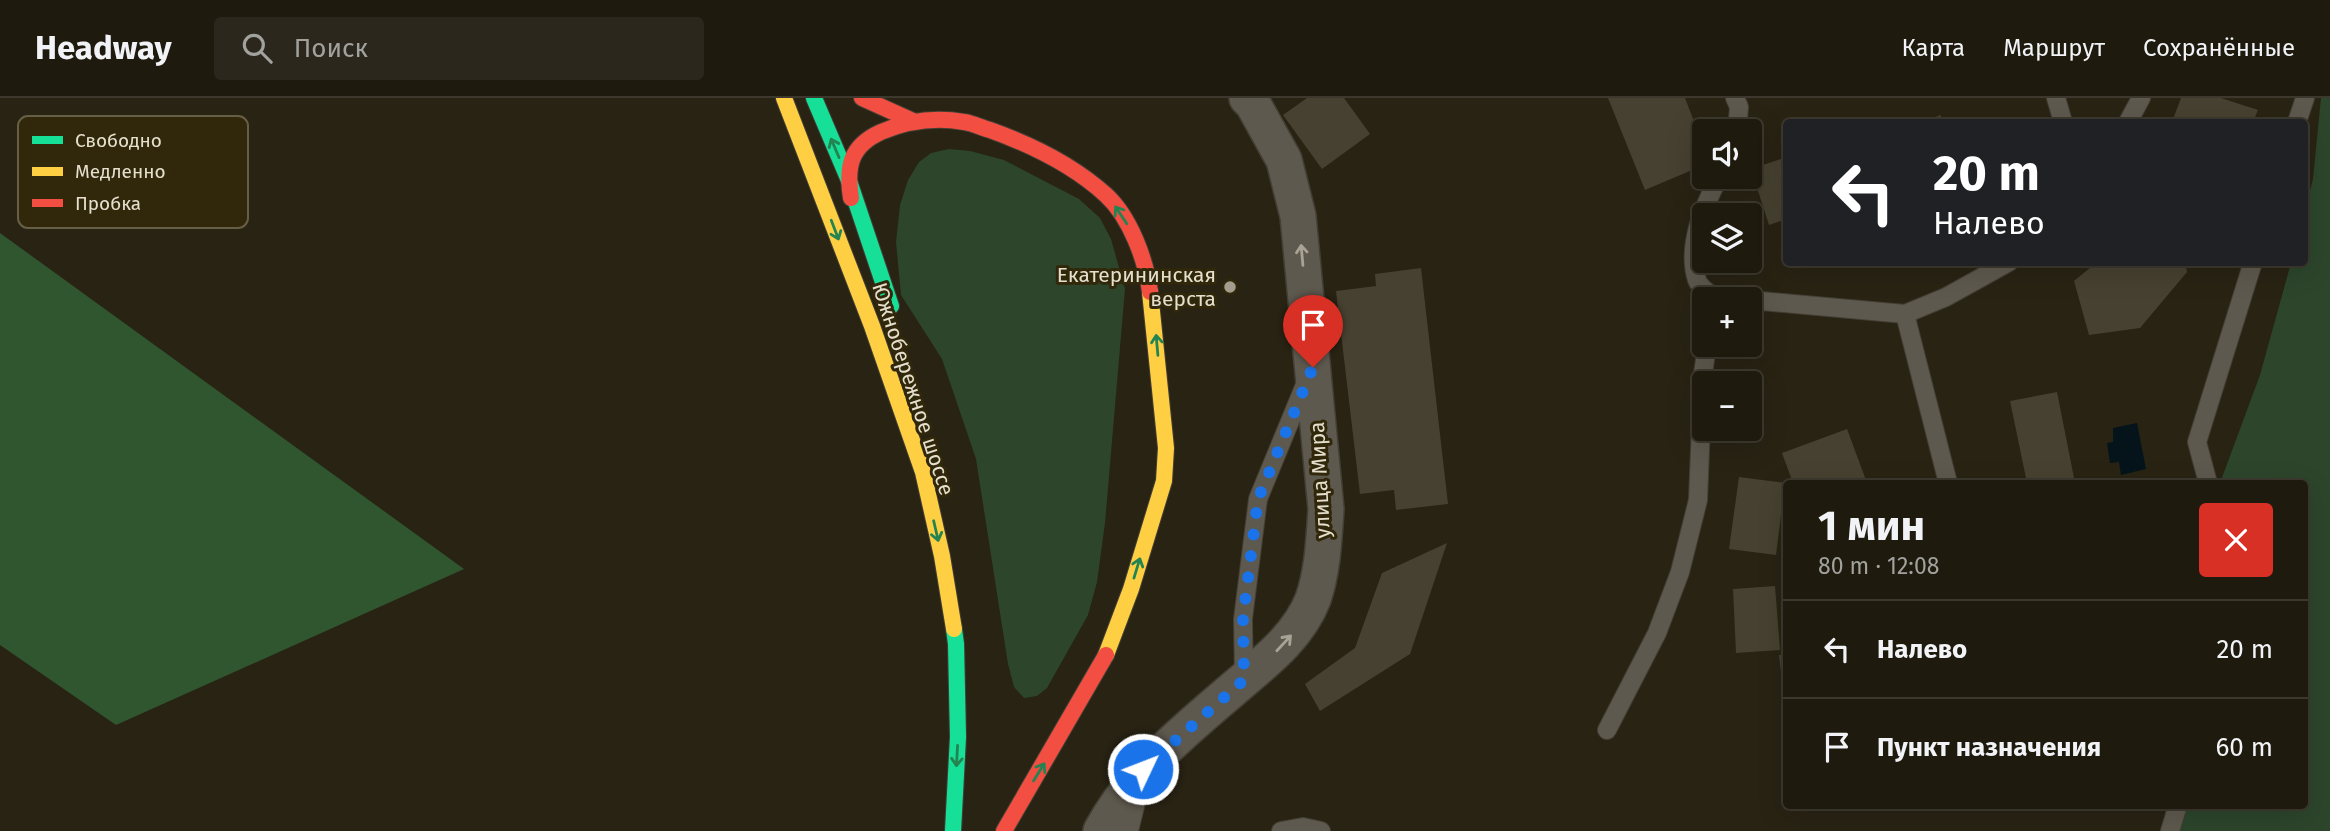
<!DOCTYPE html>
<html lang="ru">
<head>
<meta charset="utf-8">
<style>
	:root { --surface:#1e1a0e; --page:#2b271c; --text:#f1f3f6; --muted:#a1a19e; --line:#3c382e }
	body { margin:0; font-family:"Fira Sans",sans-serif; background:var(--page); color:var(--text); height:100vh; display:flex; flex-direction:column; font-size:26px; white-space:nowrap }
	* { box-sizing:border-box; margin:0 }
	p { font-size:23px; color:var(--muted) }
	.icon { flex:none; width:38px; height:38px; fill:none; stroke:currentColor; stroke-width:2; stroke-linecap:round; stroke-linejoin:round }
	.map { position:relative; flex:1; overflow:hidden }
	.side { position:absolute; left:1783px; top:382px; width:525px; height:329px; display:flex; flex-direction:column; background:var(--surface); border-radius:7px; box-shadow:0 7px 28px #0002,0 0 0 2px var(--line) }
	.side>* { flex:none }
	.banner { position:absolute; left:1783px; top:21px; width:525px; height:147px; border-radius:7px; box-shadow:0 7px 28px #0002,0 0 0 2px var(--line); background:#202124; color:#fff; overflow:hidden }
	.tools { position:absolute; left:1692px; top:21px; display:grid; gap:14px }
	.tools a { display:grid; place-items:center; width:70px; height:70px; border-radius:7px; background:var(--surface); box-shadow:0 7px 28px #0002,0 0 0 2px var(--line); font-size:35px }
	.pin { position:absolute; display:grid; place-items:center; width:60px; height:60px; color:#fff; margin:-72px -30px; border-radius:50% 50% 50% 0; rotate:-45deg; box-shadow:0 0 7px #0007 }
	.pin .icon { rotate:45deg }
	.me { position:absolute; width:77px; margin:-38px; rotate:47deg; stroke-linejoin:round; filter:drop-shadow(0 0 5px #0008) }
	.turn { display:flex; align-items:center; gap:24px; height:147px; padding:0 35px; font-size:32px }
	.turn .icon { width:91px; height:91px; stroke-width:2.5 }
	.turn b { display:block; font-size:49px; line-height:60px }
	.round { display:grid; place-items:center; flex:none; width:74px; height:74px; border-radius:7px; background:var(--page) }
	.head { display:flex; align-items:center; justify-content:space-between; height:119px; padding:0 35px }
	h1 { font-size:42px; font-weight:700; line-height:52px }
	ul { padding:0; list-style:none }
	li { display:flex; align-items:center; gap:21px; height:98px; padding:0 35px; border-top:2px solid var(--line) }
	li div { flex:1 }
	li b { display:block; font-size:26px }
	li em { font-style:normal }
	header { display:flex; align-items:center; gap:42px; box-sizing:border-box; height:98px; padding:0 35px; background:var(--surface); border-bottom:2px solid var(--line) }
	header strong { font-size:33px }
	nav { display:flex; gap:38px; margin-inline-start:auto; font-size:24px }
	.search { width:490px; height:63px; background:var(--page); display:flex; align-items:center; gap:18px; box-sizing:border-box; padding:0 24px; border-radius:7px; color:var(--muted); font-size:26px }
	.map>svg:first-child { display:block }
	.green { fill:#2c452b }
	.forest { fill:#305630 }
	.water { fill:#05141b }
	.building { fill:#464130 }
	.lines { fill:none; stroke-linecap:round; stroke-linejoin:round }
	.lane-casing { stroke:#433f34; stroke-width:20 }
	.street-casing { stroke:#433f34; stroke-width:38 }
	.fast-casing { stroke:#433f34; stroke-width:18 }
	.slow-casing { stroke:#433f34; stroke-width:18 }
	.jam-casing { stroke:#433f34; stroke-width:18 }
	.lane { stroke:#5e594e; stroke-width:18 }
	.street { stroke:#5e594e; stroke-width:35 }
	.fast { stroke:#16e098; stroke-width:16 }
	.slow { stroke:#ffcf43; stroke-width:16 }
	.jam { stroke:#f24e42; stroke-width:16 }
	.oneway { stroke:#248451 }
	.oneway2 { stroke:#a8a394 }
	.route { stroke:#1a73e8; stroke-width:12; stroke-dasharray:0 21.6 }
	.poi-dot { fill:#a39d8d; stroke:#31270a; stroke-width:2.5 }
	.labels { text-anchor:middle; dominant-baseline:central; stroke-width:6; stroke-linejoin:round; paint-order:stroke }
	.poi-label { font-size:21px; fill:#e5dfce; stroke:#31270a; text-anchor:end }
	.street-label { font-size:21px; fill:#e5dfce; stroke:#31270a }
	.key { fill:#31270a; stroke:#675e45; stroke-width:2 }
	.key-label { font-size:19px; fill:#e5dfce }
</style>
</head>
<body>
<header>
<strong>Headway</strong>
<div class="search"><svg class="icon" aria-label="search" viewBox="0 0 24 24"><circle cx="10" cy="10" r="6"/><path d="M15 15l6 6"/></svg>Поиск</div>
<nav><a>Карта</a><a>Маршрут</a><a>Сохранённые</a></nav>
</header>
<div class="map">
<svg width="2330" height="733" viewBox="0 0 2330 733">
	<rect width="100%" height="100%" fill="#282313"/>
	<!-- green -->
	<g class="green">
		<polygon points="2321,0 2330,0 2330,733 2163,733 2166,707 2305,707 2305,385 2220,385 2260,277 2291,165 2305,164 2305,113 2313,81"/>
		<polygon points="949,51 970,53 1004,62 1079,101 1100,120 1111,141 1125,191 1105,425 1097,484 1088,517 1047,590 1037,598 1024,600 1014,589 1008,566 976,361 942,261 901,197 896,144 900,107 908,82 919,64 931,55"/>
	</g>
	<!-- forest -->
	<polygon class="forest" points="0,135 464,471 116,627 0,547"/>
	<!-- water -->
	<polygon class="water" points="2137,325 2146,371 2121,377 2119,364 2110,365 2107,345 2113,344 2113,330"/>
	<!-- building -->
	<g class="building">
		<polygon points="1307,0 1344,0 1370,36 1322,71 1283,17"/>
		<polygon points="1608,0 1685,0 1704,49 1704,67 1645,92"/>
		<polygon points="2181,0 2221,0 2258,12 2253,24 2172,24"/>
		<polygon points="1941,17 1941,24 1920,24"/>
		<polygon points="1787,59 1787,121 1769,127 1751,71"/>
		<polygon points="2097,164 2185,164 2187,174 2140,230 2089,237 2074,183"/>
		<polygon points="1421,170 1448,406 1396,412 1394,392 1360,396 1336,193 1376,188 1375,176"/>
		<polygon points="2057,294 2075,385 2027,385 2010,303"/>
		<polygon points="1847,331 1867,385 1793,385 1782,355"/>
		<polygon points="1739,379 1785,385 1776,457 1729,451"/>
		<polygon points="1447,445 1410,556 1320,613 1305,586 1355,550 1382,475"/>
		<polygon points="1775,488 1780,552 1736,555 1733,491"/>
		<polygon points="1787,556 1787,609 1785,609 1779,557"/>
	</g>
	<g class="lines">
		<!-- lane casing -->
		<g class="lane-casing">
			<g id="lane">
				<polyline points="1735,0 1739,9 1737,33"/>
				<polyline points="2056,0 2063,24"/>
				<polyline points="2128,24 2141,0"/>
				<polyline points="2297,24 2305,0"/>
				<polyline points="1712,198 1742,201"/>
				<path d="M 1712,201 L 1712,198 C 1707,194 1699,188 1697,182 C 1686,148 1704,108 1719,79"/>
				<polyline points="1750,202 1905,216"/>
				<polyline points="1948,385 1905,216 1946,199 2009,164"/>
				<polyline points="2208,385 2197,344 2253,164"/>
				<polyline points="1244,582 1243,521 1258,401 1307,282"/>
				<polyline points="1607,632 1657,535 1680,474 1698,402 1703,276 1707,247"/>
				<polyline points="1129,733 1139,692"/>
				<polyline points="1281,733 1303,729 1321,733"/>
				<polyline points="2170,733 2178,707"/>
			</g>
		</g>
		<!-- street casing -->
		<g class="street-casing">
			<path id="street" d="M 1101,733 C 1132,675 1183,634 1232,592 C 1262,566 1298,540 1313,501 C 1323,472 1324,440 1326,411 L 1298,118 L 1284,62 L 1253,6 L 1247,0"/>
		</g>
		<!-- fast casing -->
		<g class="fast-casing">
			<g id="fast">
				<polyline points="814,0 848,80 891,208"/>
				<polyline points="953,733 958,639 956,546 954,531"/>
			</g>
		</g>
		<!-- slow casing -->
		<g class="slow-casing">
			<g id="slow">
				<polyline points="784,0 872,228 923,374 942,458 954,531"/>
				<polyline points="1106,557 1131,491 1164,383 1166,350 1150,194"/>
			</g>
		</g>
		<!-- jam casing -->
		<g class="jam-casing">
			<g id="jam">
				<polyline points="862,0 913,23"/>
				<path d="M 851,100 C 846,69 850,48 881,34 C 907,23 935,19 964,24 C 973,25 982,30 990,32 C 1032,47 1073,67 1106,97 C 1130,119 1146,162 1150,194"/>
				<polyline points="1004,733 1106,557"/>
			</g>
		</g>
		<!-- lane -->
		<use href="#lane" class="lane"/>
		<!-- street -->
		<use href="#street" class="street"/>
		<!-- fast -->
		<use href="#fast" class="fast"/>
		<!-- slow -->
		<use href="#slow" class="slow"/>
		<!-- jam -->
		<use href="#jam" class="jam"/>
	</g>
	<!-- one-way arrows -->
	<defs><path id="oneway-shaft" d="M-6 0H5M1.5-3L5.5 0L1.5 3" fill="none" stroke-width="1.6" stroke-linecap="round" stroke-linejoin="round" transform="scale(1.75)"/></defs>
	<g class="oneway">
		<use href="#oneway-shaft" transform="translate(835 50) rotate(-113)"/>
		<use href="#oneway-shaft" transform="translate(1121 117) rotate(-124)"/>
		<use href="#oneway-shaft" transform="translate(835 132) rotate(69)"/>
		<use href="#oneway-shaft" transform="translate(1157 247) rotate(-95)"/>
		<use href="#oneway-shaft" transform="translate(936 433) rotate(77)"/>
		<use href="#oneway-shaft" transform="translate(1137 470) rotate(-73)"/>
		<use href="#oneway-shaft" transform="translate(957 658) rotate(93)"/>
		<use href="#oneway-shaft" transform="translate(1039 674) rotate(-58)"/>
	</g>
	<g class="oneway2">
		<use href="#oneway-shaft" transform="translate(1302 157) rotate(-95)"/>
		<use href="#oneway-shaft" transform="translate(1284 545) rotate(-47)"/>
	</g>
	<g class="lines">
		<!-- route -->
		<polyline class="route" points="1143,671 1244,582 1243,520 1258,401 1313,269"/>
	</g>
	<!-- markers -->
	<circle class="poi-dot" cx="1230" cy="189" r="7"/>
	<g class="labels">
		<!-- poi labels -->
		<g class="poi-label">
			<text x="1216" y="177">Екатерининская<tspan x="1216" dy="24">верста</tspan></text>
		</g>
		<!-- street labels -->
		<g class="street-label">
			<text transform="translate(913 291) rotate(72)">Южнобережное шоссе</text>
			<text transform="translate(1320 382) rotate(-93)">улица Мира</text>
		</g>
	</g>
	<!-- legend -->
	<rect x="18" y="18" width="230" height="112" rx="10" class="key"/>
	<rect x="32" y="38" width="31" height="8" fill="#16e098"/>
	<rect x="32" y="69" width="31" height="9" fill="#ffcf43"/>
	<rect x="32" y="101" width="31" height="8" fill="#f24e42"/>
	<g class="key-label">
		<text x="75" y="49">Свободно</text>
		<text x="75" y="80">Медленно</text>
		<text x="75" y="112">Пробка</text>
	</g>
</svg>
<div class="tools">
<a><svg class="icon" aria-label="sound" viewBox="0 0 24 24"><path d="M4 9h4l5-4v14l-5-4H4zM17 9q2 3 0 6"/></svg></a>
<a><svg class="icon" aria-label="layers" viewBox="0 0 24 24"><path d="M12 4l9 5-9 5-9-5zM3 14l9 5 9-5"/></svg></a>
<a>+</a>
<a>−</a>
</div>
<div class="pin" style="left:1313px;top:269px;background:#d93025"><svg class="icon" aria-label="arrive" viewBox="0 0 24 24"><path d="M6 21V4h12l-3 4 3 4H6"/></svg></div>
<svg class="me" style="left:1143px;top:671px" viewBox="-20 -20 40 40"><circle r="17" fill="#1a73e8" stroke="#fff" stroke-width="3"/><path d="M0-11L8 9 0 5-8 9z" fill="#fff"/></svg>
<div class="banner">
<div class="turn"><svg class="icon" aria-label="left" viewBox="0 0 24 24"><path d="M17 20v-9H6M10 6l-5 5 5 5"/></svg><div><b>20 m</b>Налево</div></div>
</div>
<section class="side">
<div class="head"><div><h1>1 мин</h1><p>80 m · 12:08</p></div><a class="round" style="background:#d93025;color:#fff"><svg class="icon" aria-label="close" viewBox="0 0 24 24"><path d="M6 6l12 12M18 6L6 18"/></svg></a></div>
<ul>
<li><svg class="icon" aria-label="left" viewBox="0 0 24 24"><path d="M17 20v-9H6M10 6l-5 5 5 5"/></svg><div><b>Налево</b></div><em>20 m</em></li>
<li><svg class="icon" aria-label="arrive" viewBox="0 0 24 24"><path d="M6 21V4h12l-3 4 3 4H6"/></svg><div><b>Пункт назначения</b></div><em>60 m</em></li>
</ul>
</section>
</div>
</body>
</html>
